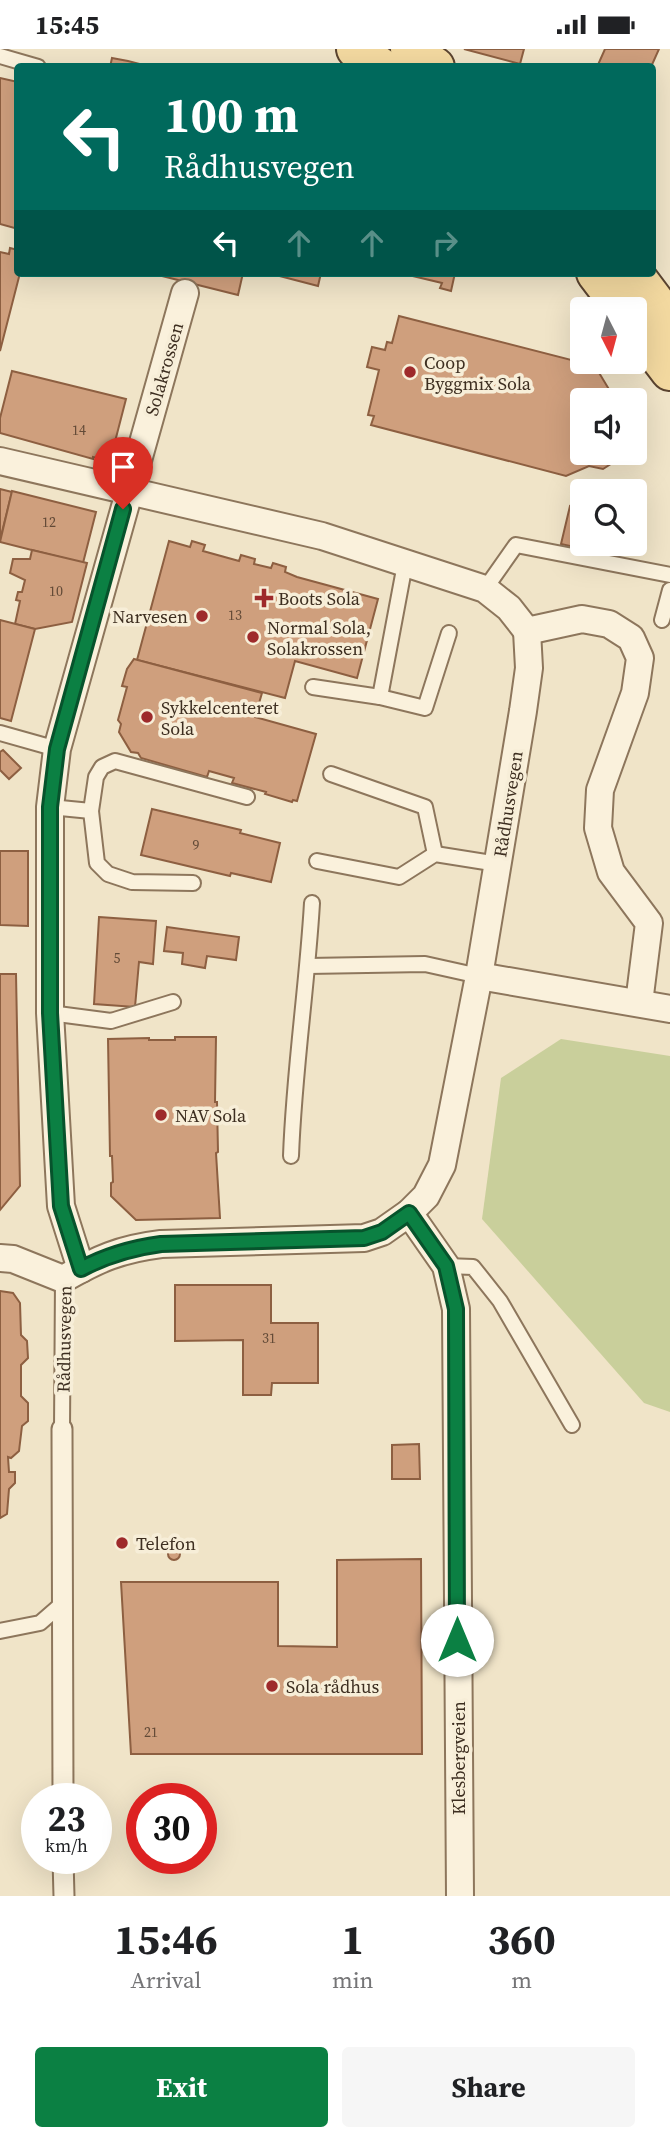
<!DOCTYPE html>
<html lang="en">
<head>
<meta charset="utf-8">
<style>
	:root { --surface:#fff; --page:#f6f6f6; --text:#202124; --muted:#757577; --accent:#0b8043 }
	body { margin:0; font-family:"Source Serif 4",serif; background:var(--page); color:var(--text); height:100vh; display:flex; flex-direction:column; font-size:26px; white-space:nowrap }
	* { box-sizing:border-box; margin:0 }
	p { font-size:23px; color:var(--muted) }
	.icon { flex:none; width:38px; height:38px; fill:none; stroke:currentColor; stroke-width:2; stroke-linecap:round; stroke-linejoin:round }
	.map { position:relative; height:1847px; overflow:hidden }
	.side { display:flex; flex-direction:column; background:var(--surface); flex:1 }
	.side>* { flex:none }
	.top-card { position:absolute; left:14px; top:14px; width:642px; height:214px; border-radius:7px; box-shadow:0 7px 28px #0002; background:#00695c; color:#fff; overflow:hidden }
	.needle { width:46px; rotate:174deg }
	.controls { position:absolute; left:570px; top:248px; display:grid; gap:14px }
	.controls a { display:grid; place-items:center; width:77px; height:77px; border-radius:7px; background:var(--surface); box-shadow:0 7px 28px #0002; font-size:35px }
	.speed { position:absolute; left:21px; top:1734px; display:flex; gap:14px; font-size:35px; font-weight:700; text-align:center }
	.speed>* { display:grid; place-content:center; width:91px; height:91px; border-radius:50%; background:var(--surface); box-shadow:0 7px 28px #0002; line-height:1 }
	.speed small { font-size:18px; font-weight:400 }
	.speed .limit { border:10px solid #d22; background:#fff; color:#111 }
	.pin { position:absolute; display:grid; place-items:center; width:60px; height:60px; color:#fff; margin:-72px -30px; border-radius:50% 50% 50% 0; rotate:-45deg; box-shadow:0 0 7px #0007 }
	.pin .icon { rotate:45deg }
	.me { position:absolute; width:77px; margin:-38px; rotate:0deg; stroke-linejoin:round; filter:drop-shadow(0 0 5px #0008) }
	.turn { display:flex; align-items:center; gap:24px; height:147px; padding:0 35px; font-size:32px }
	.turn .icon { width:91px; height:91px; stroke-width:2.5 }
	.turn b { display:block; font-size:49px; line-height:60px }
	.lanes { display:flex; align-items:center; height:66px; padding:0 35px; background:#0003; justify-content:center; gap:35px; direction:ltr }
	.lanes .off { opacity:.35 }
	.eta { display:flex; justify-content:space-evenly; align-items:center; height:119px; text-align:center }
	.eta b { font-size:42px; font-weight:700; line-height:49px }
	.cta { display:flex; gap:14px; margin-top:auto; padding:14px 35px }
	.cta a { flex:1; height:80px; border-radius:7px; background:var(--accent); color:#fff; font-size:28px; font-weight:700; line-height:80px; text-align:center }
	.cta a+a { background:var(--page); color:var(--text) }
	.status { display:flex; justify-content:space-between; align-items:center; height:49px; padding:0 35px; background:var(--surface); direction:ltr }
	.status svg { height:19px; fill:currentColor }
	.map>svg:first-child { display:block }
	.green { fill:#c9cf9b }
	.building { fill:#cf9f7d; stroke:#8d5f41; stroke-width:2 }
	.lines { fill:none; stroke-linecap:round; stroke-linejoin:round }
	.service-casing { stroke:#8d765c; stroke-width:18 }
	.pedestrian-casing { stroke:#8d765c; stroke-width:23 }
	.minor-casing { stroke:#8d765c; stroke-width:30 }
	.primary-casing { stroke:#5b4430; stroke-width:42 }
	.service { stroke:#faf1dc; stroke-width:14 }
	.pedestrian { stroke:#faf1dc; stroke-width:19 }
	.minor { stroke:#faf1dc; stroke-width:26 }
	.primary { stroke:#f3d9a0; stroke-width:38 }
	.route-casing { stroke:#07532c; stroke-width:18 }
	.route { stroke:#0b8043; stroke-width:12 }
	.poi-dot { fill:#9e2a2b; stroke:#f7eed8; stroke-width:2.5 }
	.labels { text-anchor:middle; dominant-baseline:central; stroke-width:7; stroke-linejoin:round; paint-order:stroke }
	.number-label { font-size:14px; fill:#624a37 }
	.poi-label { font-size:18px; fill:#3d2e20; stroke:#f7eed8; text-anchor:start }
	.street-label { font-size:18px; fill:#3d2e20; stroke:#f7eed8 }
</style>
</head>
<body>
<div class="status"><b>15:45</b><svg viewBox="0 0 49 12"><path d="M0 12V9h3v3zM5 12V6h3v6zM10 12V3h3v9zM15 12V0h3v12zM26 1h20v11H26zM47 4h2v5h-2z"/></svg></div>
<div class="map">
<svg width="670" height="1847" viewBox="0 0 670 1847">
	<rect width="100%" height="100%" fill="#f0e4c8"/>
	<!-- green -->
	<polygon class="green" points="561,990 670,1007 670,1363 644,1354 482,1170 501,1029"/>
	<!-- building -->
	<g class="building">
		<polygon points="464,0 524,0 520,15"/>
		<polygon points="605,0 659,0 651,18 597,18"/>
		<polygon points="112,9 128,12 151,18 110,18"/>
		<polygon points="0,29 18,33 18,180 0,175"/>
		<polygon points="10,199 18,201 18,224 20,224 0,302 0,203 9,205"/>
		<polygon points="150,224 243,224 238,246"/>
		<polygon points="268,224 321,224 318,237"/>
		<polygon points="400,224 455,224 451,242 440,239 442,234"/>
		<polygon points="399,267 595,317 616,352 583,352 583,404 628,404 603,420 589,417 566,427 371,376 374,367 368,366 379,321 367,318 372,298 385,301 387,293 392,294"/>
		<polygon points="12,322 126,350 110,412 93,408 93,410 0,384 0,369"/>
		<polygon points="0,440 12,443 0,491"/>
		<polygon points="12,442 96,463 83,514 0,493"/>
		<polygon points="570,457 583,460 583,495 613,495 610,506 561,495"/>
		<polygon points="169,492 190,498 192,492 205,496 203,502 239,512 241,506 255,510 254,515 271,519 273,514 286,518 285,523 297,528 378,550 357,629 295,612 285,649 137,611"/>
		<polygon points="32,501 87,514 72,573 35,580 15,575 20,552 16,551 18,543 22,543 25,531 10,524 13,510 30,510"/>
		<polygon points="0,571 35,580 11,672 0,669"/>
		<polygon points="134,610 262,644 255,668 316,685 297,752 293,751 292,753 265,745 266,743 232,734 234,729 209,722 207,728 141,709 138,704 131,703 119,683 121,675 118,671 127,638 122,637 127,620"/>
		<polygon points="3,701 21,719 9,730 0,721 0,703"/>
		<polygon points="152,760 241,781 240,784 280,794 271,833 231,824 230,827 141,806"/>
		<polygon points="0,802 28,802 28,877 0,876"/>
		<polygon points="99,868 156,872 153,915 139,913 135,958 94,955"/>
		<polygon points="167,878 239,888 236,911 207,907 205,919 182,915 183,904 164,902"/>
		<polygon points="0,925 16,925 20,1137 0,1161"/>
		<polygon points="175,988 216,988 215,1053 217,1053 218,1103 216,1104 220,1169 136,1171 111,1147 111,1134 113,1133 112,1107 110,1107 108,990 149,989 149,991 175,991"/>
		<polygon points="175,1236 271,1236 271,1274 318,1274 318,1334 272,1334 271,1346 243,1346 243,1291 175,1292"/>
		<polygon points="0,1242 13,1244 20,1254 21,1286 27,1292 28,1309 21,1316 21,1347 28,1354 28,1372 22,1377 19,1402 11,1409 8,1408 9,1423 15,1423 15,1434 9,1440 7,1465 0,1469"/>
		<polygon points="419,1395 420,1430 392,1430 392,1396"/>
		<circle cx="174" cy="1505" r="6"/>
		<polygon points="421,1510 422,1705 131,1705 121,1533 278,1533 278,1597 337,1598 337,1511"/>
	</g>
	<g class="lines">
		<!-- service casing -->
		<g class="service-casing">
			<g id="service">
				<polyline points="0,7 38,18"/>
				<polyline points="485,540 516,496 670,526"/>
				<polyline points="662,571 670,541"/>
				<polyline points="313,638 380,648 425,659 449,584"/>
				<polyline points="380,648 405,515"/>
				<polyline points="0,684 57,700"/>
				<polyline points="331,725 425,758 435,805"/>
				<polyline points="50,758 91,762"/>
				<polyline points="317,812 399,828 435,805 498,815"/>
				<polyline points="193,834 132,833 108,825 97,814 91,762 96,728 102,718 115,712 247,748"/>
				<polyline points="308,917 425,915 479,927"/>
				<polyline points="50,964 111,972 173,953"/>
				<path d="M 291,1107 C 294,1022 307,939 312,854"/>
				<polyline points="446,1217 473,1218 500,1252 572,1376"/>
				<polyline points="62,1380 63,1230"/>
				<polyline points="0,1582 40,1574 63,1554"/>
			</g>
		</g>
		<!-- pedestrian casing -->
		<g class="pedestrian-casing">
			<g id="pedestrian">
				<polyline points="62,1380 63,1750"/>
				<polyline points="63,1810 64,1847"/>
			</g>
		</g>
		<!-- minor casing -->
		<g class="minor-casing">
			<g id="minor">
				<polyline points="0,412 322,487 485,540 509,559 527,582"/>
				<polyline points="527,582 582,570 609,575 631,589 640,609 635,644 600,741 598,779 611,823 649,874 639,954"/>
				<polyline points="479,927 670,960"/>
				<polyline points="409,1164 446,1217 456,1260 460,1847"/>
				<path d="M 0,1209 L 13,1210 L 63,1230 C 98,1210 120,1200 161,1195 L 364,1189 L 382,1183 L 409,1164 L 426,1147 L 442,1116 L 479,927 L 523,662 L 529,619 L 527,582"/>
				<polyline points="81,1220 61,1157 50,964 50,758 57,700 185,244"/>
			</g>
		</g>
		<!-- primary casing -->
		<g class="primary-casing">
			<g id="primary">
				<polyline points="356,0 380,18"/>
				<polyline points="410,0 435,18"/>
				<polyline points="596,224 624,261"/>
				<polyline points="633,224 670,273"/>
				<polyline points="635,276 670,322"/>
			</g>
		</g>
		<!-- service -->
		<use href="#service" class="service"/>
		<!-- pedestrian -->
		<use href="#pedestrian" class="pedestrian"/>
		<!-- minor -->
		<use href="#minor" class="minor"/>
		<!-- primary -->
		<use href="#primary" class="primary"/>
	</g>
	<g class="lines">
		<!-- route casing -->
		<g class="route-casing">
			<path id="route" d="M 123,460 L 57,700 L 50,758 L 50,964 L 61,1157 L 81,1220 C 107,1206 131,1199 161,1195 L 364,1189 L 382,1183 L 409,1164 L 446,1217 L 456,1260 L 457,1591"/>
		</g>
		<!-- route -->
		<use href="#route" class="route"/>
	</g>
	<!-- markers -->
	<g class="poi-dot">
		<circle cx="410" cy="323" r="7"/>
		<path d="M260.5 538.5h7v7h7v7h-7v7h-7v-7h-7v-7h7z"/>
		<circle cx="202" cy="567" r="7"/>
		<circle cx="253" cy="588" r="7"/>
		<circle cx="147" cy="668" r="7"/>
		<circle cx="161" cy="1066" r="7"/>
		<circle cx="122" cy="1494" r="7"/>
		<circle cx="272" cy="1637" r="7"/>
	</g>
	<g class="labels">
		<!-- number labels -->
		<g class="number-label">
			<text x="79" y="381">14</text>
			<text x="49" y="473">12</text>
			<text x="56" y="542">10</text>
			<text x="235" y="566">13</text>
			<text x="196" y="796">9</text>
			<text x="117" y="909">5</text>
			<text x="269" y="1289">31</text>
			<text x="151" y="1683">21</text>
		</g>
		<!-- poi labels -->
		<g class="poi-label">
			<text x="424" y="313">Coop<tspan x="424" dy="21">Byggmix Sola</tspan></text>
			<text x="278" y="549">Boots Sola</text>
			<text x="188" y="567" text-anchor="end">Narvesen</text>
			<text x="267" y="578">Normal Sola,<tspan x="267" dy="21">Solakrossen</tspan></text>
			<text x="161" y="658">Sykkelcenteret<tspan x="161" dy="21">Sola</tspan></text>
			<text x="175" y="1066">NAV Sola</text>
			<text x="136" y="1494">Telefon</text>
			<text x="286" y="1637">Sola rådhus</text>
		</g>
		<!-- street labels -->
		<g class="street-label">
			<text transform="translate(164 320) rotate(-74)">Solakrossen</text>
			<text transform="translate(508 755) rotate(-81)">Rådhusvegen</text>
			<text transform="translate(64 1290) rotate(-89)">Rådhusvegen</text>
			<text transform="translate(458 1709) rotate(-90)">Klesbergveien</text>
		</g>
	</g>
</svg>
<div class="controls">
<a><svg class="needle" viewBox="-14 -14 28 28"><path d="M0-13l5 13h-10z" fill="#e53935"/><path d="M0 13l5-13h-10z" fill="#757577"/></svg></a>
<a><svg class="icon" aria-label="sound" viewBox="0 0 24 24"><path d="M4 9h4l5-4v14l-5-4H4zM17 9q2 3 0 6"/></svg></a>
<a><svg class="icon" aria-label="search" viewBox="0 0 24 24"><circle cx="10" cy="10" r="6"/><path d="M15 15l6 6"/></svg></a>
</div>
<div class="speed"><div>23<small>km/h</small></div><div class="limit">30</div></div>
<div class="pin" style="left:123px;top:460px;background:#d93025"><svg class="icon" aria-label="arrive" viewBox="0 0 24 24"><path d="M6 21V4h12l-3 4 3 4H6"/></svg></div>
<svg class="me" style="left:457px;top:1591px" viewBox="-20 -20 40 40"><circle r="19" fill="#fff"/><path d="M0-13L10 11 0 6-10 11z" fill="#0b8043"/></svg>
<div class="top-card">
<div class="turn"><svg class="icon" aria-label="left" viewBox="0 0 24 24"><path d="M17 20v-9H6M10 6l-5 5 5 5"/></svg><div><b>100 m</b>Rådhusvegen</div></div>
<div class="lanes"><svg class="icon" aria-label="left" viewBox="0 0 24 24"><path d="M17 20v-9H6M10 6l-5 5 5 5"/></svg><svg class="icon off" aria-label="ahead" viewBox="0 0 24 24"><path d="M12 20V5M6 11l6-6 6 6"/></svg><svg class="icon off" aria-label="ahead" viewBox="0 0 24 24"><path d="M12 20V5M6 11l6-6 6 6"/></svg><svg class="icon off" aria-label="right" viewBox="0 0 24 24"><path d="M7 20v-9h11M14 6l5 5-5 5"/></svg></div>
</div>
</div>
<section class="side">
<div class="eta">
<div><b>15:46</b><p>Arrival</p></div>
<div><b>1</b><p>min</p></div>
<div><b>360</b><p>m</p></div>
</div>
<div class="cta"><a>Exit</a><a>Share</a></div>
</section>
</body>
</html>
